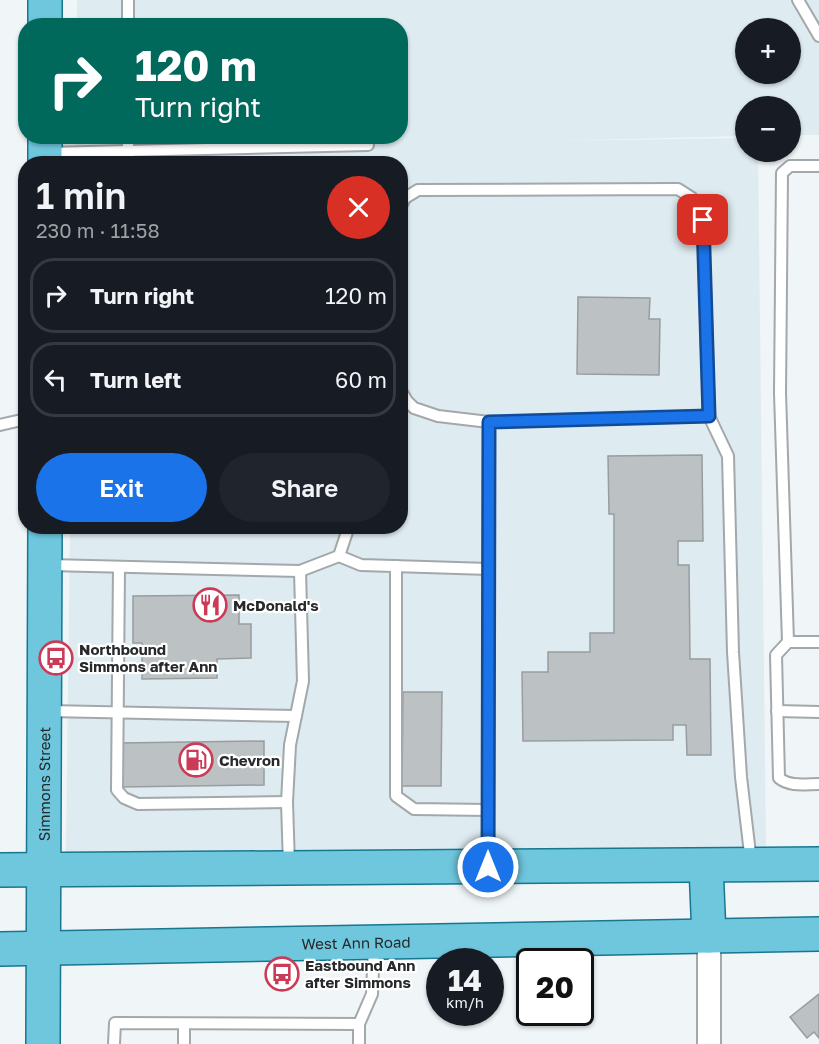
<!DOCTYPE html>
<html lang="en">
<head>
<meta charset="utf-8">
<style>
	:root { --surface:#171b24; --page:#20242c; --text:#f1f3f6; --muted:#9ea1a6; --line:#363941; --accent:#1a73e8 }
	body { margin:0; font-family:"Golos Text",sans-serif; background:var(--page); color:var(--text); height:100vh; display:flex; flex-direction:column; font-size:22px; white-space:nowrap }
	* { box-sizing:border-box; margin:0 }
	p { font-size:20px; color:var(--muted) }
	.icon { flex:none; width:33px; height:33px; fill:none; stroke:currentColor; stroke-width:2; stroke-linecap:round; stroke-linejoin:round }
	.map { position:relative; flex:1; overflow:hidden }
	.panel { position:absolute; left:18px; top:156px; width:390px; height:378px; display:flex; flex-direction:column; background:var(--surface); border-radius:24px; box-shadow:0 2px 4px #0004 }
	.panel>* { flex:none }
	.banner { position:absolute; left:18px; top:18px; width:390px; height:126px; border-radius:24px; box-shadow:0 2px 4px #0004; background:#00695c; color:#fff; overflow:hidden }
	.fabs { position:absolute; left:735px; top:18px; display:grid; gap:12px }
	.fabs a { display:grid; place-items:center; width:66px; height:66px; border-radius:50%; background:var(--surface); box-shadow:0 2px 4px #0004; font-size:30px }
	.speed { position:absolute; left:426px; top:948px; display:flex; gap:12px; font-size:30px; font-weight:700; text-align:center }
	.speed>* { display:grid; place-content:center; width:78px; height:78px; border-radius:50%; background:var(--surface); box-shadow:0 2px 4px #0004; line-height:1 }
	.speed small { font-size:15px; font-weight:400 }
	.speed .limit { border:3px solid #111; border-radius:9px; background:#fff; color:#111 }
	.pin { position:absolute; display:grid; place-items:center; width:51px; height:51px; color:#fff; margin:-26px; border-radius:12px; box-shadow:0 3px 9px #0006 }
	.me { position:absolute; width:66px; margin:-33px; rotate:0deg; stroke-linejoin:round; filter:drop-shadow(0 0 4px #0008) }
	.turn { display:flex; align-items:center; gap:21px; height:126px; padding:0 18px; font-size:27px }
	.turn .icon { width:78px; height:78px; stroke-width:2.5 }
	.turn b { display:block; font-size:42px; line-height:51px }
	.round { display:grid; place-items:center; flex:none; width:63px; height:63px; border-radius:32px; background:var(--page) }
	.headline { display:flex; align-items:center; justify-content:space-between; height:102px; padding:0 18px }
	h1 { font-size:36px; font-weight:600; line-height:45px }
	.button { display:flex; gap:12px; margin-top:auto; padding:12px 18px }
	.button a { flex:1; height:69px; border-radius:36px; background:var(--accent); color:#fff; font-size:24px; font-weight:600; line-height:69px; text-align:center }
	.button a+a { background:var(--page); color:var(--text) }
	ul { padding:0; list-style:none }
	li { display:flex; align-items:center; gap:18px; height:75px; margin:0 12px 9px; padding:0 6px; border:3px solid var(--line); border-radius:24px }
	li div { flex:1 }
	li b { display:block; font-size:22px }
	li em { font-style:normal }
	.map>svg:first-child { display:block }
	.built { fill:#deebf0; fill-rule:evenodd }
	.building { fill:#bcc1c3; stroke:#989d9f; stroke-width:1.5 }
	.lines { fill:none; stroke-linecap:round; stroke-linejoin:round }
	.lane-casing { stroke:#a3a8aa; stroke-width:14 }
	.street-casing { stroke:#a3a8aa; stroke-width:26 }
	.primary-casing { stroke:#177791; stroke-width:36 }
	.lane { stroke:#fff; stroke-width:10 }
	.street { stroke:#fff; stroke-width:22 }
	.primary { stroke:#6fc7de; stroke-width:33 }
	.route-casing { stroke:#114b97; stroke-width:15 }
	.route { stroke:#1a73e8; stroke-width:10 }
	.labels { text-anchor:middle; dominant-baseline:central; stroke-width:4.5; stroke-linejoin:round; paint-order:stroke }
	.poi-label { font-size:15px; font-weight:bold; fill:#27292a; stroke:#fff; text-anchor:start }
	.street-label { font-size:15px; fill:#27292a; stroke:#fff }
</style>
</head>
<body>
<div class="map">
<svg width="819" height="1044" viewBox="0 0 819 1044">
	<rect width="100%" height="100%" fill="#f0f5f7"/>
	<!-- built -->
	<path class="built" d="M 77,0 L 819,0 L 819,135 L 791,135 L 790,106 L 746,106 L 745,136 L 546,141 L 745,138 L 746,152 L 758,152 L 766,848 L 66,853 L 70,527 L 400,526 L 400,164 L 75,163 L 75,137 L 400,136 L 400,26 L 77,25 ZM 746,28 L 790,28 L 790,74 L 746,74 Z"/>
	<!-- building -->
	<g class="building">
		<polygon points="225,22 225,26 156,26 156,24"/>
		<polygon points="578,297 650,298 649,319 660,319 659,375 577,374"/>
		<polygon points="702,455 703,541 678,541 678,565 689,565 690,659 710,659 711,755 687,755 686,725 673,725 673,740 523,741 522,672 548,672 548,652 590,652 590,633 614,633 614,514 609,514 608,456"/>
		<polygon points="97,526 329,526 329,527 97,530"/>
		<polygon points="239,595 239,624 251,624 251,658 217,659 217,678 142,679 142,643 133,643 133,596"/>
		<polygon points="403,692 442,692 441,786 402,786"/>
		<polygon points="264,741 264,785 120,787 120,743"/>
		<polygon points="819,994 819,1038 814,1032 807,1038 790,1017"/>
	</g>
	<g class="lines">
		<!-- lane casing -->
		<g class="lane-casing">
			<g id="lane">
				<polyline points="128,0 128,26"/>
				<polyline points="798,0 819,36"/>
				<polyline points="128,136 128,164"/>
				<polyline points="48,153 368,145"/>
				<polyline points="400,208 405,198 418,190 678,189 692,198 703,220 709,416 728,456 733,652 741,777 751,862"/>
				<polyline points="400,389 407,401 414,408 438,416 489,422 709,416"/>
				<polyline points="0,425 26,419"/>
				<polyline points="349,526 339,556 361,565 489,569"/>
				<polyline points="49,565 300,571 339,556"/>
				<polyline points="396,566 396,796 414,809 488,810"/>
				<polyline points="119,567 117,790 124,798 138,804 287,802"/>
				<polyline points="788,642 780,393 782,173 790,166 819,166"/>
				<path d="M 819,642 L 788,642 L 776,655 L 779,778 C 790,787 805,784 819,784"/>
				<polyline points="48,711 296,716"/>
				<polyline points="777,711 819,712"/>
				<polyline points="488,862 489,422"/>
				<polyline points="289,865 287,802 290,745 303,681 300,571"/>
				<polyline points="184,1024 184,1044"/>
				<polyline points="114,1044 115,1023 359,1024"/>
				<polyline points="359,1044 359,1024 372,994 374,945"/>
			</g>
		</g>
		<!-- street casing -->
		<g class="street-casing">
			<polyline id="street" points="709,1044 709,936"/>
		</g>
		<!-- primary casing -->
		<g class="primary-casing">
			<g id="primary">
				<polyline points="45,0 45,26"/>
				<polyline points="45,136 45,164"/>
				<polyline points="706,866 709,936"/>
				<polyline points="0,870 819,864"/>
				<path id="s1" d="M 0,949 L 819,934"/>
				<path id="s2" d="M 43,1044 L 45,526"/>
			</g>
		</g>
		<!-- lane -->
		<use href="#lane" class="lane"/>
		<!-- street -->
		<use href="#street" class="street"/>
		<!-- primary -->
		<use href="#primary" class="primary"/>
	</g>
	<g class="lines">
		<!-- route casing -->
		<g class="route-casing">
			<polyline id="route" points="488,867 489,422 709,416 703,220"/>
		</g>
		<!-- route -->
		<use href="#route" class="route"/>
	</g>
	<!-- icons -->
	<defs>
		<g id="restaurant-ring" transform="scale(1.725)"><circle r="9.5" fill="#fff" stroke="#cb3a56" stroke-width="1.5"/><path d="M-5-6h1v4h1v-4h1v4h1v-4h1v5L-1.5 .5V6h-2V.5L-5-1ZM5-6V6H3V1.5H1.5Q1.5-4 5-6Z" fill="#cb3a56"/></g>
		<g id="bus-ring" transform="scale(1.725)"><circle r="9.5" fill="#fff" stroke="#cb3a56" stroke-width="1.5"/><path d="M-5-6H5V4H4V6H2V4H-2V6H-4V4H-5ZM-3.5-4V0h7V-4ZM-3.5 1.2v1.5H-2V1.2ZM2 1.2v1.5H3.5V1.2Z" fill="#cb3a56"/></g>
		<g id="fuel-ring" transform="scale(1.725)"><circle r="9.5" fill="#fff" stroke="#cb3a56" stroke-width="1.5"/><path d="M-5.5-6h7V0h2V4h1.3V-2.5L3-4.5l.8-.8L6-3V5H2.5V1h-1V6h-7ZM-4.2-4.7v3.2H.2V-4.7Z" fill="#cb3a56"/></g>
	</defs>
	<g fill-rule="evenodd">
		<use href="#restaurant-ring" x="210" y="605"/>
		<use href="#bus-ring" x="56" y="658"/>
		<use href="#fuel-ring" x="196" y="760"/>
		<use href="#bus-ring" x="282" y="974"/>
	</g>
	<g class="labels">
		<!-- poi labels -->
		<g class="poi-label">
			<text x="233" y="605">McDonald's</text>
			<text x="79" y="649">Northbound<tspan x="79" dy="17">Simmons after Ann</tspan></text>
			<text x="219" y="760">Chevron</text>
			<text x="305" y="965">Eastbound Ann<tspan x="305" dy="17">after Simmons</tspan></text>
		</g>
		<!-- street labels -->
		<g class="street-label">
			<text stroke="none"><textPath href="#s2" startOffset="260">Simmons Street</textPath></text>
			<text stroke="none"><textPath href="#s1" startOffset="356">West Ann Road</textPath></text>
		</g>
	</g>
</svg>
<div class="fabs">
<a>+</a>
<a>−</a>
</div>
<div class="speed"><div>14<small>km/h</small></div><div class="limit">20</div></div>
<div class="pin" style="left:703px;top:220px;background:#d93025"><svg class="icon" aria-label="arrive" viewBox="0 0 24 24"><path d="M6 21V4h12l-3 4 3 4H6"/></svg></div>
<svg class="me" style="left:488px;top:867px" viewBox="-20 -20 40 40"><circle r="17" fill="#1a73e8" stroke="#fff" stroke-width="3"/><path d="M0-11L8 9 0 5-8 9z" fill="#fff"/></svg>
<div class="banner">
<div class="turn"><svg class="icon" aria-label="right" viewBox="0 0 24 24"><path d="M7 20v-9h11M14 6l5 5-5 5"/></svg><div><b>120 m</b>Turn right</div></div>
</div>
<section class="panel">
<div class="headline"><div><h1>1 min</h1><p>230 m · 11:58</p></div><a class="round" style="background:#d93025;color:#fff"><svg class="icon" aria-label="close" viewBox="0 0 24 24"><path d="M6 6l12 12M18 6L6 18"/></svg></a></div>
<ul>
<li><svg class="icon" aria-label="right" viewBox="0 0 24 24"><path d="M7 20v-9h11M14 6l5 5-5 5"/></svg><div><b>Turn right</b></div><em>120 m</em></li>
<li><svg class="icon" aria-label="left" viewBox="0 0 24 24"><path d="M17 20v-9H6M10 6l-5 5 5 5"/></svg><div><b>Turn left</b></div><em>60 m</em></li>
</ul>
<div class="button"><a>Exit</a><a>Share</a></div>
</section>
</div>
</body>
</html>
